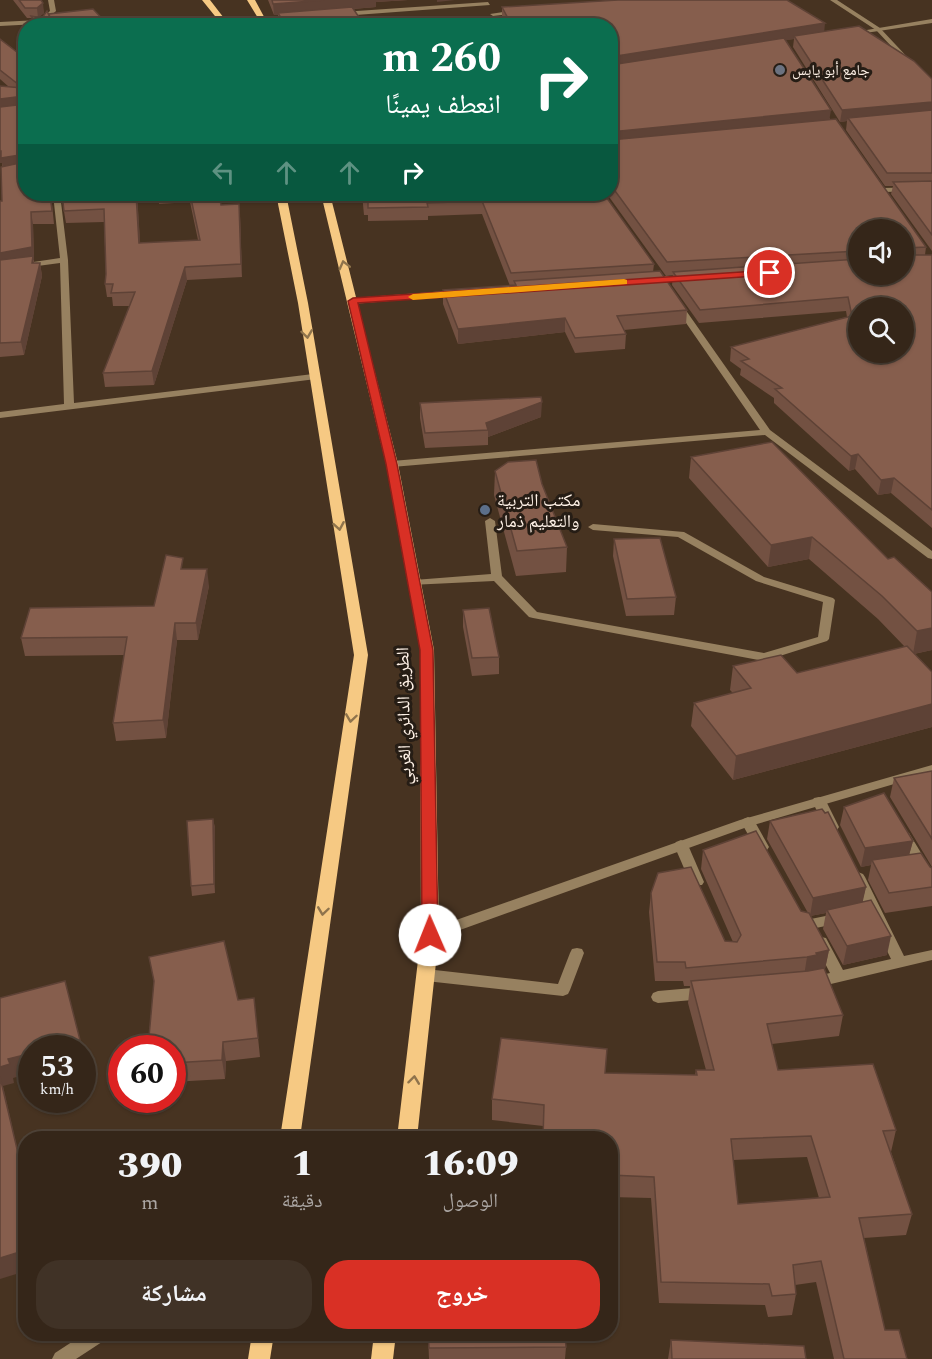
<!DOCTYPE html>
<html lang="ar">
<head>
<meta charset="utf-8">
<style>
	:root { --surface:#352619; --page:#403226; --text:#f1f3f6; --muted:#aaa5a2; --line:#4f4338; --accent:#d93025 }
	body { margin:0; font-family:Spectral,"Noto Naskh Arabic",serif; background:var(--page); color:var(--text); direction:rtl; height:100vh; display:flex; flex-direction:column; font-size:22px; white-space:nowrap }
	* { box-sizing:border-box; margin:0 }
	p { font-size:20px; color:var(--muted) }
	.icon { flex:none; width:33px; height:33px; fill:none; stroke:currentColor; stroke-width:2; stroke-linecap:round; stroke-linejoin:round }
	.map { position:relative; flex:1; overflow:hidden; direction:ltr }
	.side { position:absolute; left:18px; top:1131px; width:600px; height:210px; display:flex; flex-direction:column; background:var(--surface); border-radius:24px; box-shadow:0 2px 4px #0004,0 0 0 2px var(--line); direction:rtl }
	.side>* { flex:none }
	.top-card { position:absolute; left:18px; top:18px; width:600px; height:183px; border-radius:24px; box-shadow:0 2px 4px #0004,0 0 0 2px var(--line); direction:rtl; background:#0b6e4f; color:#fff; overflow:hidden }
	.fabs { position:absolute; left:848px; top:219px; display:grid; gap:12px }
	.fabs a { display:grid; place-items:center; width:66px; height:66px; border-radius:50%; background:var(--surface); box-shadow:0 2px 4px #0004,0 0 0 2px var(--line); font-size:30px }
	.speed { position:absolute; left:18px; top:1035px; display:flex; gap:12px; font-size:30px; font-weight:700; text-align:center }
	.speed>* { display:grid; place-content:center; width:78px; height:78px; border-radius:50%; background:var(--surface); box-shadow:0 2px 4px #0004,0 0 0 2px var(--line); line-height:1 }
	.speed small { font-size:15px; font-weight:400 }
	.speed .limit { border:9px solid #d22; background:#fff; color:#111 }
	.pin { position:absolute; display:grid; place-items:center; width:51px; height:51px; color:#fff; margin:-26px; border:3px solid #fff; border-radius:50%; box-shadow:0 2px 6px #0007 }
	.me { position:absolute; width:66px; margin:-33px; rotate:359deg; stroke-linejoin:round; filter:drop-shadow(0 0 4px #0008) }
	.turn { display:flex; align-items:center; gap:21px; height:126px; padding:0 18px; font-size:27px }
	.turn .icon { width:78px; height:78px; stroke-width:2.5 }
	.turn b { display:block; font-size:42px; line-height:51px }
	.lanes { display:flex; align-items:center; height:57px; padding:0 18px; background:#0003; justify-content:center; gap:30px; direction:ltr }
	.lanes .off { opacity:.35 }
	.eta { display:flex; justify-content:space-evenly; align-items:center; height:102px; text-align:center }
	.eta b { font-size:36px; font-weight:800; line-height:42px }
	.button { display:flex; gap:12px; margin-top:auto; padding:12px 18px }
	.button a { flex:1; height:69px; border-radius:24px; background:var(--accent); color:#fff; font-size:24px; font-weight:800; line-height:69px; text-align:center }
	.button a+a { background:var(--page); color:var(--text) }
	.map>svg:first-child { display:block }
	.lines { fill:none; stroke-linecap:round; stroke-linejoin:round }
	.service { fill:#978160; fill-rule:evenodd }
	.minor { fill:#978160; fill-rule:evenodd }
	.tertiary { fill:#978160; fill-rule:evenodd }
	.primary { fill:#f6c983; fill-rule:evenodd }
	.wall { fill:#735142; fill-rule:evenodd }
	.shaded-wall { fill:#5e4236 }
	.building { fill:#865e4d; stroke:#5e4236; stroke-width:1.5; fill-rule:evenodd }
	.oneway { stroke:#8e734c }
	.route { fill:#d93025; stroke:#8d1f18; stroke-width:1.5 }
	.slow { fill:#f59e0b }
	.worship-dot { fill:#6b7280; stroke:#261d15; stroke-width:2 }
	.service-dot { fill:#5c6f8a; stroke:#261d15; stroke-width:2 }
	.labels { text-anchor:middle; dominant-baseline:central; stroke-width:6; stroke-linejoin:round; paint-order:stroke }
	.far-poi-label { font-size:15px; fill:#fff2e7; stroke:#261d15; text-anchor:start }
	.poi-label { font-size:18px; fill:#fff2e7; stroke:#261d15; text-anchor:start }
	.street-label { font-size:18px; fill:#fff2e7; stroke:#261d15 }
</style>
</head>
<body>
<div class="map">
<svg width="932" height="1359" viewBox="0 0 932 1359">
	<rect width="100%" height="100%" fill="#473321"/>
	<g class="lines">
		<!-- service -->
		<g class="service">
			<polygon points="490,518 495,521 502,576 537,612 764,653 818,637 823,602 756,581 678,537 593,530 588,527 593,524 684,532 764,577 833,598 835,600 829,639 827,641 764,661 533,618 529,617 494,581 410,585 408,583 414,580 491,574 485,521"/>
			<polygon points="819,797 824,798 826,801 839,827 837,830 827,830 825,827 812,801 814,798"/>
			<polygon points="748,817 753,819 755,822 769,847 767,850 757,850 755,847 741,822 743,819"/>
			<polygon points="904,831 909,833 932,871 932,888 927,886 897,836 899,833"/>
			<polygon points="681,840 686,842 688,845 704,882 702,885 692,885 690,882 674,845 676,842"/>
			<polygon points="858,872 863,874 865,877 904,956 932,950 932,960 814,988 809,986 807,982 809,978 830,973 814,942 816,938 821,937 826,938 843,970 891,959 851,877 853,874"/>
			<polygon points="840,913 845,914 847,918 845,922 811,929 806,928 804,924 806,920"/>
			<polygon points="577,948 582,949 584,953 570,990 568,994 563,996 426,981 421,979 419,975 421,971 426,969 558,984 570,953 572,949"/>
			<polygon points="704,987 709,989 711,993 709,997 704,999 658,1003 653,1001 651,997 653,993 658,991"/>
		</g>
		<!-- minor -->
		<g class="minor">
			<polygon points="48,0 54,0 56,11 44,22 44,26 38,26 38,24 0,26 0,22 39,20 50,11"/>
			<polygon points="830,0 837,0 880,28 910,60 910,62 906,62 876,30"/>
			<polygon points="488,2 490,5 342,16 339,14 342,12"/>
			<polygon points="517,10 519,13 493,16 490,14"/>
			<polygon points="295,16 297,19 264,22 261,20"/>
			<polygon points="932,187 932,191 882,192 878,190 882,188"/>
			<polygon points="53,194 60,194 68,260 74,403 313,374 316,375 316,379 0,418 0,412 64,404 60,263 0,271 0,267 60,258"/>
			<polygon points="689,275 693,278 692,280 650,283 646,280 650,277"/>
			<polygon points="459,290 462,291 462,295 353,304 349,301 353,298"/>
			<polygon points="677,301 680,302 770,430 932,551 932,559 928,558 765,435 392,467 387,464 392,461 760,430 673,304"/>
		</g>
		<!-- tertiary -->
		<g class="tertiary">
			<polygon points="932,19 932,23 852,35 849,33"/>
			<polygon points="932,765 932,773 750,826 435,939 430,940 425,939 423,935 425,931 740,820"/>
			<polygon points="84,1334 108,1334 105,1340 76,1359 52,1359 55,1353"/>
		</g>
		<!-- primary -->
		<g class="primary">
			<polygon points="202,0 210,0 227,22 258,18 247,0 255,0 269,26 262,26 260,23 223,26"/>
			<polygon points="276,194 286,194 308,303 368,655 300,1138 280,1138 354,655 298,303"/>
			<polygon points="321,194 330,194 398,464 434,650 439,935 417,1138 397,1138 421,935 420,650 386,464"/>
			<polygon points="252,1334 274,1334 270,1359 248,1359"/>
			<polygon points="374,1334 396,1334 393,1359 371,1359"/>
		</g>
	</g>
	<!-- wall -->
	<g class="wall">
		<polygon points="13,0 41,0 44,13 39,17 50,17 109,26 33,26 32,18 27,18"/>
		<polygon points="268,0 408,0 376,2 376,7 353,9 365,26 280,26 279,23 278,15 274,15"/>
		<path d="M 502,7 L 824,32 L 932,79 L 932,251 L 891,194 L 893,186 L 885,186 L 846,130 L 847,121 L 840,122 L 793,47 L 794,39 L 785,40 L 830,119 L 926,247 L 925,255 L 932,255 L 932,528 L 891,493 L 878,495 L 855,469 L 849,471 L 774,403 L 774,398 L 740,375 L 741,369 L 730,361 L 731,347 L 847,317 L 846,311 L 699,323 L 672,285 L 673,275 L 666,276 L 607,194 L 610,194 L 610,26 L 506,26 L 502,18 ZM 858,230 L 903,274 L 858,274 Z"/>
		<polygon points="0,39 26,59 26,194 51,194 54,224 33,224 34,263 40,263 42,276 24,355 0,357 0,201 2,201 2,163 9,87 0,79"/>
		<polygon points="61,194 137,194 140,243 198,240 190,202 159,204 158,194 219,194 221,205 240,216 242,277 187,280 154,385 105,387 103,373 130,306 113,306 112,297 107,297 105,284 106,274 104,222 66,223"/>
		<polygon points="362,194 604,194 654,264 653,272 687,310 686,324 624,330 626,334 625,349 575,353 565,332 458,344 443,304 443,290 510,286 482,214 428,216 428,220 368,221 368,215 364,215"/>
		<polygon points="420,403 541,417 488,437 488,445 425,448 420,418"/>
		<polygon points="691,457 888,559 932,592 932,650 914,654 932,672 932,727 733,780 691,726 694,703 733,693 730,690 733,666 797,673 905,647 878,619 809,559 768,567 689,478"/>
		<polygon points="495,471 542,484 567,547 566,572 516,576 494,495"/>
		<polygon points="614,539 676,597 674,615 626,616 613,556"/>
		<polygon points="184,569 209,586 198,640 177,640 166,738 116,741 113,723 124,655 25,656 21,638 154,606"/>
		<polygon points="463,610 499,657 499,674 472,676 463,627"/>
		<polygon points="932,771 932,867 890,797 894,778"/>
		<polygon points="844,807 913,841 909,855 932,868 932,906 885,913 868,880 871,865 861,867 840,825"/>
		<polygon points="213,819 215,828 215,893 192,896 191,886"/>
		<path d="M 770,821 L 866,887 L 862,902 L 887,955 L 843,965 L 823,929 L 826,913 L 810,916 L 829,950 L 825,969 L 824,969 L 843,1015 L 839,1036 L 772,1044 L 778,1070 L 896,1130 L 891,1152 L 912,1214 L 906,1235 L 864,1238 L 885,1330 L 907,1359 L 834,1359 L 816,1282 L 795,1285 L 796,1294 L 792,1315 L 768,1317 L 765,1305 L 659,1303 L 651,1198 L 610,1197 L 610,1138 L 543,1126 L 492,1120 L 492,1099 L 605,1073 L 695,1075 L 696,1070 L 706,1070 L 688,1003 L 690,986 L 684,986 L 683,981 L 655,981 L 649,912 L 651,893 L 725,941 L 733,942 L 701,869 L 703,850 L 801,911 L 808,913 L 767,839 ZM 807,1157 L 819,1198 L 738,1204 L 733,1160 Z"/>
		<polygon points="254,998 260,1057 226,1061 225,1079 172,1082 172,1048 238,1000"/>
		<polygon points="428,1334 566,1347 565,1359 429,1359"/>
		<polygon points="671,1340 806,1359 668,1359"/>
	</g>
	<!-- shaded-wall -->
	<g class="shaded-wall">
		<polygon points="324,0 408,0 376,2 376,7 279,15 278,13 278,15 274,15 273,4"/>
		<polygon points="437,0 455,0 437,2"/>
		<polygon points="43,3 44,13 38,18 37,8"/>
		<polygon points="825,23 824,34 794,36 794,39 610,68 610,57"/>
		<polygon points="24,96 26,107 0,111 0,99"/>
		<polygon points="932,102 932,113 848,118 847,121 840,122 842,110"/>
		<polygon points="831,110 829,122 610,144 610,132"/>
		<polygon points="0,151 26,154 26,167 3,170 2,163 0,163"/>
		<polygon points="136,194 137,194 141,255 139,243"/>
		<polygon points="239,204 240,216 242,277 241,264"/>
		<polygon points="31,212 33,224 34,260 33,260 35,269 0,267 0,253"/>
		<polygon points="40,263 42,276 24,355 21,342"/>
		<polygon points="185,267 187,280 154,385 152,371"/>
		<polygon points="565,318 565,332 458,344 458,329"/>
		<polygon points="542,402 541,417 488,437 488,430 486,423"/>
		<polygon points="858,454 855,469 849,471 851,456"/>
		<polygon points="894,478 891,493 878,495 881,480"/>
		<polygon points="812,537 809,559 768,567 771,545"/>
		<polygon points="207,569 209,586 198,640 196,623"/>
		<polygon points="175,623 177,640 166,738 163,720"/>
		<polygon points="932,628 932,650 913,654 917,631"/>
		<polygon points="932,704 932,727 733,780 736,756"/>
		<polygon points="213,819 215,828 215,893 214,884"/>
		<polygon points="913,841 908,859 872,860 871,865 861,867 865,848"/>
		<polygon points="866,887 862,905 827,910 826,913 810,916 813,898"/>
		<polygon points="891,936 887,955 843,965 847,946"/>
		<polygon points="829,950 825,969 814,971 804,976 807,957 816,953"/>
		<polygon points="80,1040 82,1048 47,1048"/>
		<polygon points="223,1042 226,1061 225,1079 222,1060"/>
		<polygon points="32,1053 32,1073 13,1078 14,1083 3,1086 26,1187 0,1077 0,1067 8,1059"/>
		<polygon points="26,1250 26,1271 0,1279 0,1258"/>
	</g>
	<!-- building -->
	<g class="building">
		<polygon points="19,0 41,0 43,3 37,8 25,8"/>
		<polygon points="272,0 324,0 273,4"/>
		<polygon points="618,0 787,0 825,23 610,57 610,26 512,26 502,7"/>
		<polygon points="352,7 365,26 286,26 278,13"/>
		<polygon points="93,9 109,26 38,26 31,16 42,18 47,11 50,18 49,14"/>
		<polygon points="859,26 914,61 932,79 932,102 842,110 794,36"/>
		<polygon points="784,38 831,110 610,132 610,64 611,65"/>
		<polygon points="0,39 26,59 26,97 24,96 0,99 0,86 23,88 0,70"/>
		<polygon points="26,101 26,154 1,158 1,151 0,151 0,107 25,104"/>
		<polygon points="932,110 932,173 887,173 848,118"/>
		<path d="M 836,119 L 926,247 L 905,248 L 904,255 L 932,255 L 932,510 L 894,478 L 881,480 L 858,454 L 851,456 L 775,389 L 782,388 L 741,361 L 749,359 L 731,347 L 852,316 L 848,297 L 700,310 L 673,272 L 858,259 L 858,274 L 903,274 L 903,230 L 858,230 L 858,251 L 667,262 L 610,184 L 610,140 ZM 858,308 L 903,308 L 903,352 L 858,352 Z"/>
		<polygon points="26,154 26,194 50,194 52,211 31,212 32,247 0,253 0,201 2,201 1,167 24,162"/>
		<polygon points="932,181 932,235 893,182"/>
		<polygon points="62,194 136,194 139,243 200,240 190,194 219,194 221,205 239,204 241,264 185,267 152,371 103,373 135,292 111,293 113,284 105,284 106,274 104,209 64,211"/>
		<polygon points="362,194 604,194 654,264 511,273 482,201 427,203 428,207 368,208 368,202 363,202"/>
		<polygon points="33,256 32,263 40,263 21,342 0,343 0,260"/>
		<polygon points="660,271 687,310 617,316 626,334 575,338 565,318 458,329 443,290 516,285 514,281"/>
		<polygon points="541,397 542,402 486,423 488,430 425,433 420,403"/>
		<polygon points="772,442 888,559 894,557 932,592 932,628 917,631 882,596 812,537 771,545 691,457"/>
		<polygon points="536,460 542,484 567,547 517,551 495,471 508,462"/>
		<polygon points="660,538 676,597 627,599 614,539"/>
		<polygon points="166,555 183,558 181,569 207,569 196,623 175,623 163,720 113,723 127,637 21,638 30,608 154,606"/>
		<polygon points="489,608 499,657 472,658 463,610"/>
		<polygon points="907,646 932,672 932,704 736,756 694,703 751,688 733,666 781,655 797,673"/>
		<polygon points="932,771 932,839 894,778"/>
		<polygon points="884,793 913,841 865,848 844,807"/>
		<polygon points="822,809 825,813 828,812 866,887 813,898 770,821"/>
		<polygon points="213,819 214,884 191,886 187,821"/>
		<polygon points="756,831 801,911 809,913 829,950 816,953 817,955 807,957 686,968 685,962 657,962 651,893 658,873 691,867 725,941 737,942 741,935 703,850"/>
		<polygon points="921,853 930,867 932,868 932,887 889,893 872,860"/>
		<polygon points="871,900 891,936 847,946 827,910"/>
		<polygon points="224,941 238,1000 254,998 258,1038 223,1042 222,1060 172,1063 172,1048 148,1048 154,981 149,957"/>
		<path d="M 824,968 L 843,1015 L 767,1024 L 778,1070 L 873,1064 L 896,1130 L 883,1131 L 912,1214 L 859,1218 L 885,1330 L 899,1330 L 907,1359 L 844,1359 L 821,1261 L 793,1265 L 796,1294 L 772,1296 L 769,1284 L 661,1282 L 654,1177 L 610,1175 L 610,1138 L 543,1138 L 544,1105 L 492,1099 L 501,1038 L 607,1049 L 605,1073 L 697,1075 L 696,1070 L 714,1070 L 691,981 L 808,971 ZM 811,1136 L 830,1197 L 738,1204 L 731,1139 Z"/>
		<polygon points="65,981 80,1040 47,1048 32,1048 32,1053 8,1059 10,1064 0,1067 0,998"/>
		<polygon points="0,1077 26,1187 26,1250 0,1258"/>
		<polygon points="428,1334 565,1334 566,1347 429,1348"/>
		<polygon points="671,1340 804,1346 806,1359 672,1359"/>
	</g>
	<!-- one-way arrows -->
	<defs><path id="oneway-chevron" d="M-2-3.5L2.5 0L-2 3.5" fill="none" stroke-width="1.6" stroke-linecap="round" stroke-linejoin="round" transform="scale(1.5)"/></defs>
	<g class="oneway">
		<use href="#oneway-chevron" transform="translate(344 265) rotate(-104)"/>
		<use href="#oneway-chevron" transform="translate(307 334) rotate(82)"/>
		<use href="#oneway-chevron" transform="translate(339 526) rotate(80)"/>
		<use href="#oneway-chevron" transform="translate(351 718) rotate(98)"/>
		<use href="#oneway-chevron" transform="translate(323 911) rotate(98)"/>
		<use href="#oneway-chevron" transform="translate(414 1080) rotate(-83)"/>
	</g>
	<!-- route -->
	<polygon class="route" points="770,270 773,271 773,275 358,303 397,464 433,650 438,935 436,939 424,939 422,935 420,650 386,464 348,301 353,298"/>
	<!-- slow -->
	<polygon class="slow" points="624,279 627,280 627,284 413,300 408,297 413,294"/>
	<!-- markers -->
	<circle class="worship-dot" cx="780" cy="70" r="6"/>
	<circle class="service-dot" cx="485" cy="510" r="6"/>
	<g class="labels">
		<!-- far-poi labels -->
		<g class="far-poi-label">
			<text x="792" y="70">جامع أبو يابس</text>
		</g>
		<!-- poi labels -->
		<g class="poi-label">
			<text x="497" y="500">مكتب التربية<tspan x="497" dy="21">والتعليم ذمار</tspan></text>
		</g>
		<!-- street labels -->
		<g class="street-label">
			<text transform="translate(404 716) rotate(-91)">الطريق الدائري الغربي</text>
		</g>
	</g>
</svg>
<div class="fabs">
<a><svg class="icon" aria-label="sound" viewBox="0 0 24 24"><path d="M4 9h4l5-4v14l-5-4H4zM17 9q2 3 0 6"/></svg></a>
<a><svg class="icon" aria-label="search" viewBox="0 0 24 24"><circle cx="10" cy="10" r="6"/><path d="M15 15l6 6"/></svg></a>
</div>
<div class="speed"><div>53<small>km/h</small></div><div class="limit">60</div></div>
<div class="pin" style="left:770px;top:273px;background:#d93025"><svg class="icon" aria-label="arrive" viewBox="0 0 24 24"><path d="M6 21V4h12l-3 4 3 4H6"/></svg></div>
<svg class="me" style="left:430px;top:935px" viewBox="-20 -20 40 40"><circle r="19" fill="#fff"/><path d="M0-13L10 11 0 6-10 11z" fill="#d93025"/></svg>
<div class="top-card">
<div class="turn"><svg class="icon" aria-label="right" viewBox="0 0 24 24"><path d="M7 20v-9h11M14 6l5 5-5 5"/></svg><div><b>260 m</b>انعطف يمينًا</div></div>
<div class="lanes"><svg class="icon off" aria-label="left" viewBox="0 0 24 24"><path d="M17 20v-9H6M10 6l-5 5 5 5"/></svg><svg class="icon off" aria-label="ahead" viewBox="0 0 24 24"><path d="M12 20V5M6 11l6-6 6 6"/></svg><svg class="icon off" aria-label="ahead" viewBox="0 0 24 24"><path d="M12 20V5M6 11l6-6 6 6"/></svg><svg class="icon" aria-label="right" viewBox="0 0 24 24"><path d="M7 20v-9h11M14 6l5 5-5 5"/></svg></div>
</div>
<section class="side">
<div class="eta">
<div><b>16:09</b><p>الوصول</p></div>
<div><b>1</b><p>دقيقة</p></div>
<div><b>390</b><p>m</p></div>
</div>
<div class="button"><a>خروج</a><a>مشاركة</a></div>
</section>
</div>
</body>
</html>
